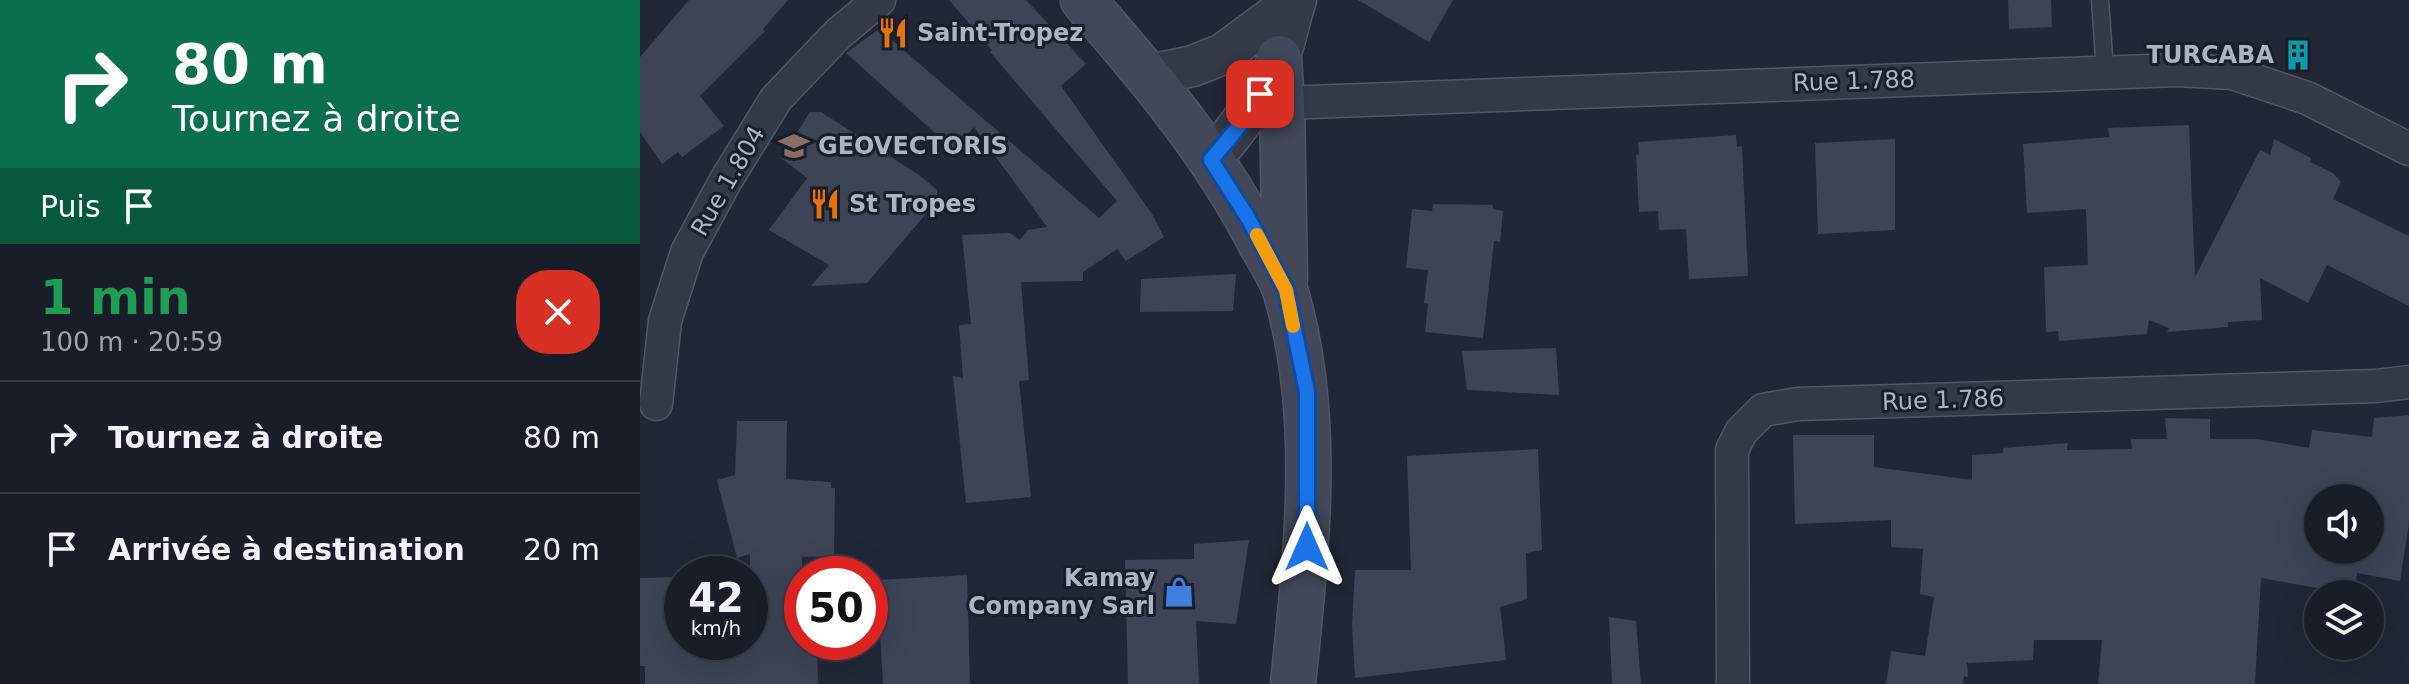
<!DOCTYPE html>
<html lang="fr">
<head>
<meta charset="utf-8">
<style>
	:root { --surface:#191d28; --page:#222630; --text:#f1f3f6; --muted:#9fa2a8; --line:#373b45 }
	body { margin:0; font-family:"DejaVu Sans",sans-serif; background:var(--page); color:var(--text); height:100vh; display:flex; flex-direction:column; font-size:30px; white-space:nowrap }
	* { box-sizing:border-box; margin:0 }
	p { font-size:26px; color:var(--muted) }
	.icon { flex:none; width:44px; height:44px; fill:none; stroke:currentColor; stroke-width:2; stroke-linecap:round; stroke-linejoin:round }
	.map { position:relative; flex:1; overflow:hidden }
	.panel { display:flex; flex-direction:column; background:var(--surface); width:640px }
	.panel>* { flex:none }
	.banner { background:#0b6e4f; color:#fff; overflow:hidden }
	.buttons { position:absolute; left:1664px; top:484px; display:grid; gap:16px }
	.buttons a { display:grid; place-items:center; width:80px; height:80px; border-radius:50%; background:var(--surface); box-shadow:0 8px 32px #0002,0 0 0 2px var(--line); font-size:40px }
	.speed { position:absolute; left:24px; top:556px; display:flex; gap:16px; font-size:40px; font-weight:700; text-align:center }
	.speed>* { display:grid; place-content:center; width:104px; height:104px; border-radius:50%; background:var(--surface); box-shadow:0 8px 32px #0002,0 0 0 2px var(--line); line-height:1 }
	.speed small { font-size:20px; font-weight:400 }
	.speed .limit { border:12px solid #d22; background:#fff; color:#111 }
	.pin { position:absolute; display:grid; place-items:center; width:68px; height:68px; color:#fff; margin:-34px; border-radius:16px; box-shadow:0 4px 12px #0006 }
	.me { position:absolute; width:88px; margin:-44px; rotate:0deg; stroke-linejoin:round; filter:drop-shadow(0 0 6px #0008) }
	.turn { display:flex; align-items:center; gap:28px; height:168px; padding:0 40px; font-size:36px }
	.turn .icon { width:104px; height:104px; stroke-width:2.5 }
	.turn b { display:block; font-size:56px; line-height:68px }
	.then { display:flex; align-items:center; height:76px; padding:0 40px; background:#0003; gap:16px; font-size:30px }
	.round { display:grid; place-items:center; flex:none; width:84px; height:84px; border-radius:32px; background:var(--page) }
	.overview { display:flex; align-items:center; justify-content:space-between; height:136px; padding:0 40px }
	h1 { font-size:48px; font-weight:600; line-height:60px; color:#1e9e55 }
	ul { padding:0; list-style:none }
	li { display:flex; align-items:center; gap:24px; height:112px; padding:0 40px; border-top:2px solid var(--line) }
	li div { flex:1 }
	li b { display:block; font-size:30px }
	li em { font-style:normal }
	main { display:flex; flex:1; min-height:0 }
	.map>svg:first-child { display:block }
	.building { fill:#3d4456; fill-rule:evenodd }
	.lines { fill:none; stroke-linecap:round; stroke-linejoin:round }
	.service-casing { stroke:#515664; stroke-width:19 }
	.minor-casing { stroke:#515664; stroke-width:35 }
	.tertiary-casing { stroke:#515664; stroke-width:43 }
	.secondary-casing { stroke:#515664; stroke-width:47 }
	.service { stroke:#343947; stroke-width:16 }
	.minor { stroke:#343947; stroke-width:32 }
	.tertiary { stroke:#343947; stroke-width:40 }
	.secondary { stroke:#424759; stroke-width:44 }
	.route-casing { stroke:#114b97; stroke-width:20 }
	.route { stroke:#1a73e8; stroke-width:14 }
	.slow { stroke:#f59e0b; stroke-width:14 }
	.labels { text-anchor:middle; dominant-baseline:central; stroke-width:6; stroke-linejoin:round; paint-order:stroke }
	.poi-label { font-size:24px; font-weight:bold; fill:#aeb3c3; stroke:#191e2b; text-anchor:start }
	.street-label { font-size:24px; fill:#aeb3c3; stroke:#191e2b }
</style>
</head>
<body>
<main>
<section class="panel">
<div class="banner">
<div class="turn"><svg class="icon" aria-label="right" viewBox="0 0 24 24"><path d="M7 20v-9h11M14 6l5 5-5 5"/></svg><div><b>80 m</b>Tournez à droite</div></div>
<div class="then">Puis<svg class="icon" aria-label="arrive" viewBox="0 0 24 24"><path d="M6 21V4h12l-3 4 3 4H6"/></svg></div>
</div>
<div class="overview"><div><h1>1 min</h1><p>100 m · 20:59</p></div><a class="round" style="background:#d93025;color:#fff"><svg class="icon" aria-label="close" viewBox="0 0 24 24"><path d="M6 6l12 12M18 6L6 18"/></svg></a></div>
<ul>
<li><svg class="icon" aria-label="right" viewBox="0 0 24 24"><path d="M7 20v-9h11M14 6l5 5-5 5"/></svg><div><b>Tournez à droite</b></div><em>80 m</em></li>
<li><svg class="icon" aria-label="arrive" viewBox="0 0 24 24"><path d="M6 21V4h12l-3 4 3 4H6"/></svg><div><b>Arrivée à destination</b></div><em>20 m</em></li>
</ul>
</section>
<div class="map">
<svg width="1769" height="684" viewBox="0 0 1769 684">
	<rect width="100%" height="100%" fill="#212736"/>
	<!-- building -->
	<g class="building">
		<polygon points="49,0 148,0 123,29 125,31 60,96 84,126 42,157 38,152 22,164 0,132 0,57"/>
		<polygon points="309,0 386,0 446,64 421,86 512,214 524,237 486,261 477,249 443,272 443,281 381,282 389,380 379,381 391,497 326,503 313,376 323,378 319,325 331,324 322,235 370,233 380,240 388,230 407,227 334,127 314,150 206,53 239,29 459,218 477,201 350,52 352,50"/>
		<polygon points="718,0 813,0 789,42"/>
		<polygon points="1368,0 1411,0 1412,27 1369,29"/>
		<polygon points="170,112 181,112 279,175 297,190 297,201 227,283 171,286 189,265 129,230 167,178 141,158"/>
		<polygon points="1549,125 1555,277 1620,150 1630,155 1634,139 1671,158 1670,162 1693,173 1701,182 1693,199 1769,236 1769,306 1687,265 1668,303 1620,278 1622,320 1588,322 1588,327 1527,332 1529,328 1509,320 1507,334 1419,341 1418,331 1406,332 1404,267 1448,265 1446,209 1387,213 1383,144 1469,137 1468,128"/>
		<polygon points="1096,135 1097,147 1102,146 1108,276 1049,279 1046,229 1019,230 1018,211 999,212 996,155 999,154 998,142"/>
		<polygon points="1255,139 1255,230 1178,234 1175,143"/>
		<polygon points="793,204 853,205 853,209 863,211 860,242 854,241 843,338 785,332 788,304 784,303 788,270 766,268 772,209 792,211"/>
		<polygon points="596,274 593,311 500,312 501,279"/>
		<polygon points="916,348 919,395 827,390 822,351"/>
		<path d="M 1769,415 L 1769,524 L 1760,581 L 1717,573 L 1715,590 L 1684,583 L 1683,589 L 1621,578 L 1615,684 L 1458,684 L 1462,640 L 1394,640 L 1393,660 L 1327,663 L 1328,677 L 1324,676 L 1323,684 L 1246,684 L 1251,651 L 1285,656 L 1294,597 L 1280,594 L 1283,549 L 1251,547 L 1251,520 L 1155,524 L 1153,435 L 1234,435 L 1234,467 L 1332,480 L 1332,455 L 1363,453 L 1363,448 L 1428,443 L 1427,450 L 1492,449 L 1491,439 L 1527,439 L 1525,418 L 1570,419 L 1570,439 L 1617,439 L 1669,448 L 1672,430 L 1732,437 L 1734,418 ZM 1678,498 L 1730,498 L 1730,550 L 1678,550 Z"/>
		<polygon points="97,421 147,421 146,479 191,482 191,488 195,488 194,556 162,557 162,642 177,642 178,684 5,684 5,666 0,666 0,578 42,577 42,642 110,642 110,554 97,558 77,480 95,475"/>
		<polygon points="898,449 902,550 886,553 887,599 860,607 866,660 715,678 712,626 715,570 771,570 767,456"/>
		<polygon points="609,540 596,624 556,621 559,684 488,684 485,560 554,559 554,544"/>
		<polygon points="327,575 330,684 243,684 237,580"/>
		<polygon points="969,617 996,621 1001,684 972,684"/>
	</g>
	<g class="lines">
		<!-- service casing -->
		<g class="service-casing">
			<polyline id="service" points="1460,0 1465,71"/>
		</g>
		<!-- minor casing -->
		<g class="minor-casing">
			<g id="minor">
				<polyline points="642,103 1538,70 1592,73 1667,98 1769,149"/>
				<polyline points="16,404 25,321 47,252 86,180 136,99 198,34 239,0"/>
				<polyline points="1093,684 1092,450 1101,432 1123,410 1158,404 1736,386 1769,382"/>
			</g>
		</g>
		<!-- tertiary casing -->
		<g class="tertiary-casing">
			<g id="tertiary">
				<polyline points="509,75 553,66 583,54 655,1"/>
				<path d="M 571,160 C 597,129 621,98 638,60 C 646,42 649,20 656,0"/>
			</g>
		</g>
		<!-- secondary casing -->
		<g class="secondary-casing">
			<g id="secondary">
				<path d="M 443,0 C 510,76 575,154 621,244 C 630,260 641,276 646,293 C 683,419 666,555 653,684"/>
				<polyline points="639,58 642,103 645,280"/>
			</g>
		</g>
		<!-- service -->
		<use href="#service" class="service"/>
		<!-- minor -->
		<use href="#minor" class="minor"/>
		<!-- tertiary -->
		<use href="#tertiary" class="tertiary"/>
		<!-- secondary -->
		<use href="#secondary" class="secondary"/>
	</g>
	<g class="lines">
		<!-- route casing -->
		<g class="route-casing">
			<polyline id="route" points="620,94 600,125 571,160 608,218 646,290 667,392 667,547"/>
		</g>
		<!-- route -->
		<use href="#route" class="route"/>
		<!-- slow -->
		<polyline class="slow" points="617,235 646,290 653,326"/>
	</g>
	<!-- icons -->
	<defs>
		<g id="restaurant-bare" transform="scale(2.4)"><path d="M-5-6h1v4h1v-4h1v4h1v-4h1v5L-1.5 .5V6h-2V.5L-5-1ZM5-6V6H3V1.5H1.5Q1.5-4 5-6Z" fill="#e8710a" stroke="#191e2b" stroke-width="2.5" paint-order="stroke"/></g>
		<g id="building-bare" transform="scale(2.4)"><path d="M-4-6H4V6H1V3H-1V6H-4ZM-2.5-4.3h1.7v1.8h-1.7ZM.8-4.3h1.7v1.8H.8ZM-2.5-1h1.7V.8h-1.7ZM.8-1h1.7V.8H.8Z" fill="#0f9aa8" stroke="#191e2b" stroke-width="2.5" paint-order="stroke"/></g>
		<g id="university-bare" transform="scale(2.4)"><path d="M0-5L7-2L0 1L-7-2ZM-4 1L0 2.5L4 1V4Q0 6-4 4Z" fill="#8d6e63" stroke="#191e2b" stroke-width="2.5" paint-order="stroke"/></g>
		<g id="shop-bare" transform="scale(2.4)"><path d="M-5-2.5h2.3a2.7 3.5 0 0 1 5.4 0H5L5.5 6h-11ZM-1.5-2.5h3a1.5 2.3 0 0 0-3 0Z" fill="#3f7fe0" stroke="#191e2b" stroke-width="2.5" paint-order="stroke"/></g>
	</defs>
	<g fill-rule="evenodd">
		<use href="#restaurant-bare" x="253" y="33"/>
		<use href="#building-bare" x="1658" y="55"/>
		<use href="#university-bare" x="154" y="146"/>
		<use href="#restaurant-bare" x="185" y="204"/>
		<use href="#shop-bare" x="539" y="592"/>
	</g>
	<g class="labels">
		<!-- poi labels -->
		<g class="poi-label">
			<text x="277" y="33">Saint-Tropez</text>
			<text x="1634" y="55" text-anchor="end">TURCABA</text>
			<text x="178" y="146">GEOVECTORIS</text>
			<text x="209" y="204">St Tropes</text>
			<text x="515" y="578" text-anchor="end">Kamay<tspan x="515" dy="28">Company Sarl</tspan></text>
		</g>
		<!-- street labels -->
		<g class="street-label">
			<text transform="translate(1214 81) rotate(-2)">Rue 1.788</text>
			<text transform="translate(88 181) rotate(-60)">Rue 1.804</text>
			<text transform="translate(1303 400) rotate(-2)">Rue 1.786</text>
		</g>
	</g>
</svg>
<div class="buttons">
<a><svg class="icon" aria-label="sound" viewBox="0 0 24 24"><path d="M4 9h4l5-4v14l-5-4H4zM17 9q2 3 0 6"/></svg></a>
<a><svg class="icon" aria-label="layers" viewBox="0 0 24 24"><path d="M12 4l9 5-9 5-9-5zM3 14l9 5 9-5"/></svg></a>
</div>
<div class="speed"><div>42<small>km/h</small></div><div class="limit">50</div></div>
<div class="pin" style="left:620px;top:94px;background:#d93025"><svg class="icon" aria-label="arrive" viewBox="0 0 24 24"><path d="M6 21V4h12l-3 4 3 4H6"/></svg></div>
<svg class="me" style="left:667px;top:547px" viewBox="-20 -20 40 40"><path d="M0-17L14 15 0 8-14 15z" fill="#1a73e8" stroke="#fff" stroke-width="4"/></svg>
</div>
</main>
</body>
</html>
